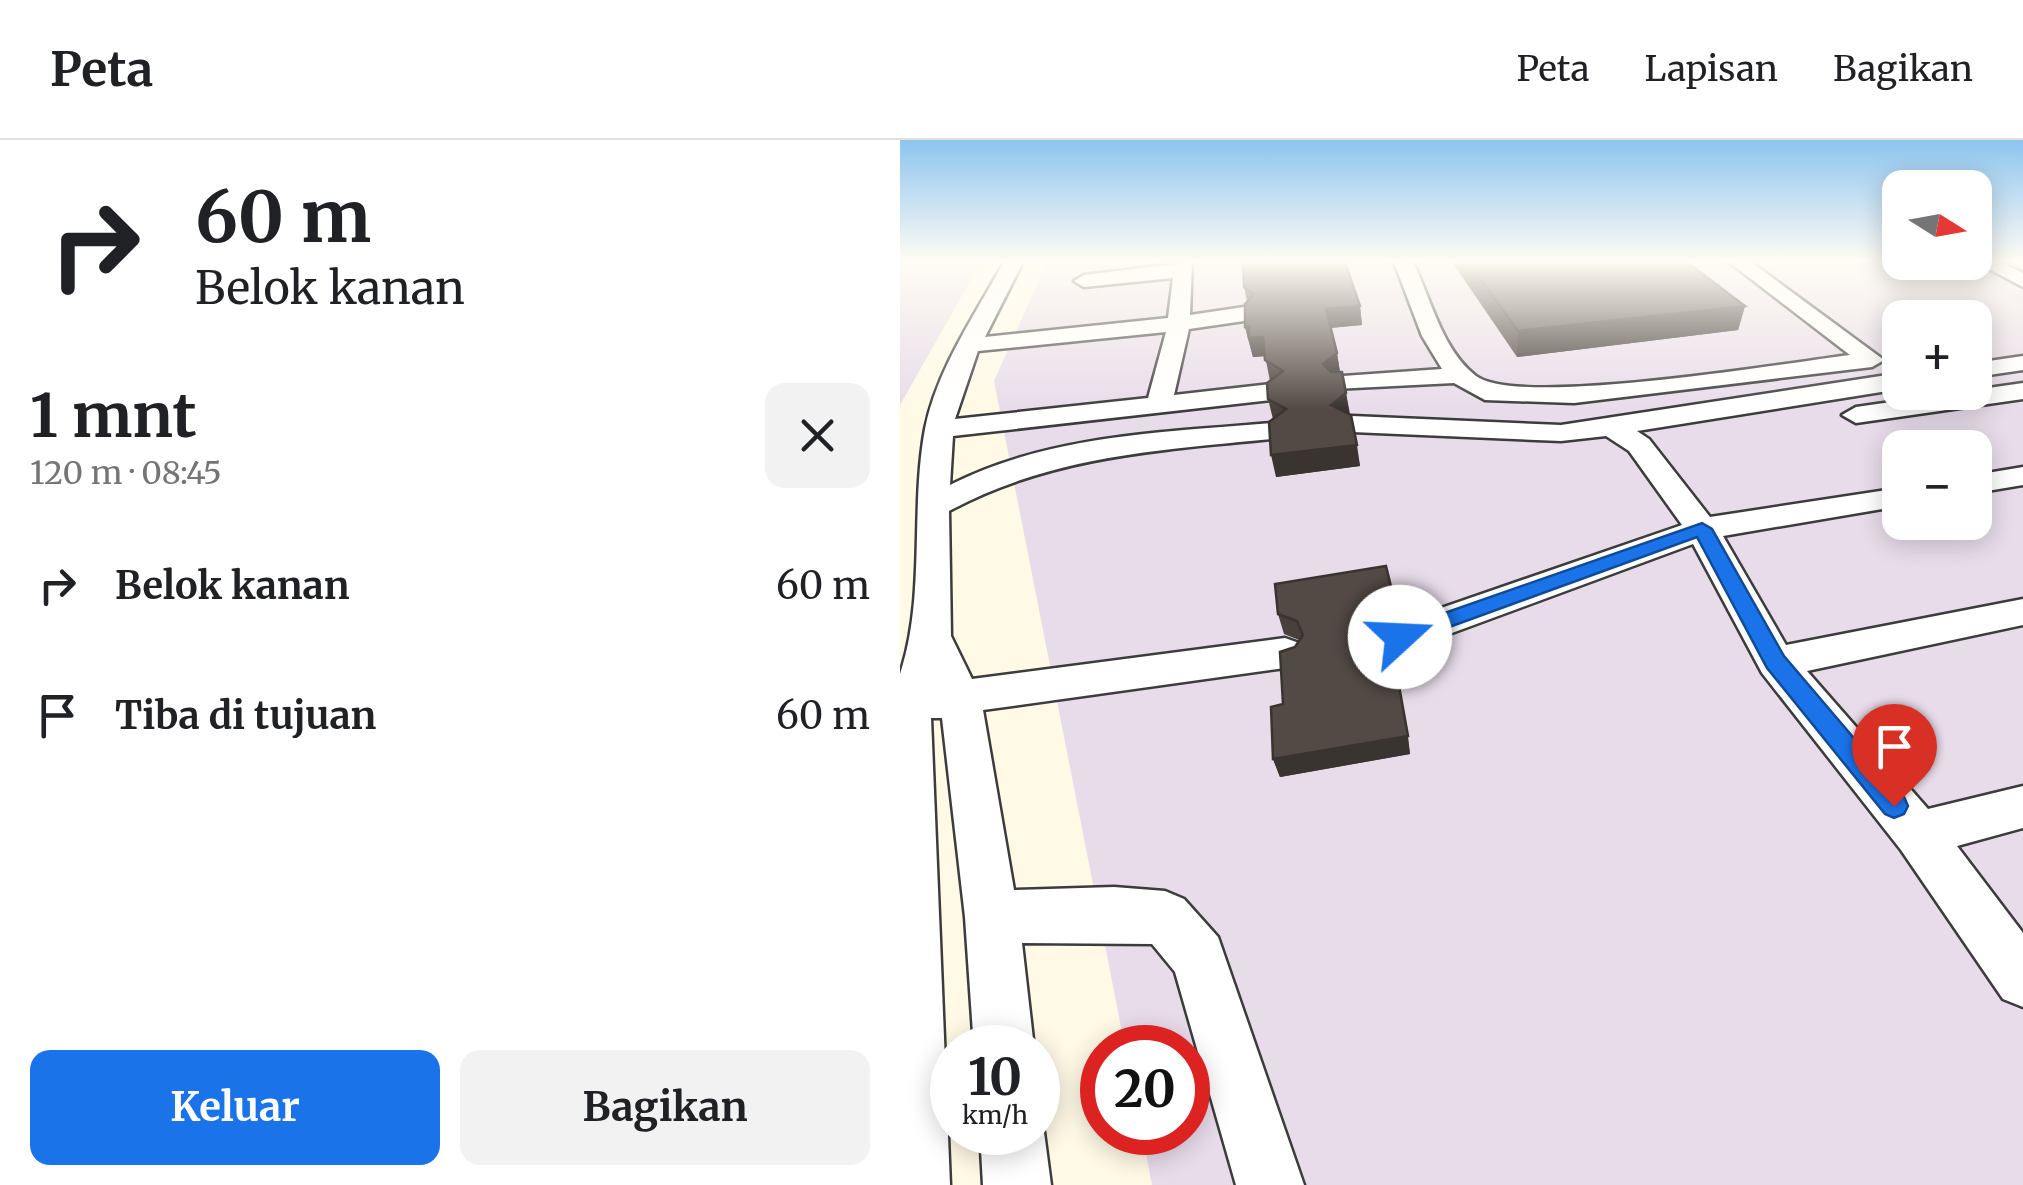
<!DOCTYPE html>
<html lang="id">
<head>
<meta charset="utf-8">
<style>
	:root { --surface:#fff; --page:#f2f2f2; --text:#202124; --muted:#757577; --line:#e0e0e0; --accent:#1a73e8 }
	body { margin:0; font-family:Merriweather,serif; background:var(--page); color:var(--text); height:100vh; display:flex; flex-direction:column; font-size:38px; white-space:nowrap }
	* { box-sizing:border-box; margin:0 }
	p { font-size:32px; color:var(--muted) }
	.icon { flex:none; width:55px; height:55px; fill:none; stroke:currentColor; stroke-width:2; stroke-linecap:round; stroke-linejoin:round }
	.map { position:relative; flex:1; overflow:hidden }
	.details { display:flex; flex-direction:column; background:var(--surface); width:900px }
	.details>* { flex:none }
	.guide { background:#fff; color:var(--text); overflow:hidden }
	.needle { width:65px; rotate:101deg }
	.tools { position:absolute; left:982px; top:30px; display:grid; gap:20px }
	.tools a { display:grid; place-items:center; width:110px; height:110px; border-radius:20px; background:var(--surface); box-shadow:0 5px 25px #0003; font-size:50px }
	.speed { position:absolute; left:30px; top:885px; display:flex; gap:20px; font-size:50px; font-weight:700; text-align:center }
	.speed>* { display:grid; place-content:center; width:130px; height:130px; border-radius:50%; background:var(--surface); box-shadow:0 5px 25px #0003; line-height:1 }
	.speed small { font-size:25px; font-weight:400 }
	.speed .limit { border:15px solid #d22; background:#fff; color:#111 }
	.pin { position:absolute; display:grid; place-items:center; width:85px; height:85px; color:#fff; margin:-102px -42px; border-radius:50% 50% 50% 0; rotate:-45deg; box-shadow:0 0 10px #0007 }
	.pin .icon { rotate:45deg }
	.me { position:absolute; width:110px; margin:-55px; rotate:70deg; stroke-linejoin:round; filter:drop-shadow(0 0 8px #0008) }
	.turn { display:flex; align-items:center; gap:35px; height:210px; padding:0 30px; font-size:45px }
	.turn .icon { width:130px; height:130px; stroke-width:2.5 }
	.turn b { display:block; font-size:70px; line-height:85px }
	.round { display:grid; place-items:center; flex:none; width:105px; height:105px; border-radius:20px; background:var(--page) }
	.overview { display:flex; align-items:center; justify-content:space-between; height:170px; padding:0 30px }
	h1 { font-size:60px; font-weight:700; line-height:75px }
	.cta { display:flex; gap:20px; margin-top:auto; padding:20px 30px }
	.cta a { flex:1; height:115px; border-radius:20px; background:var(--accent); color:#fff; font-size:40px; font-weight:700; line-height:115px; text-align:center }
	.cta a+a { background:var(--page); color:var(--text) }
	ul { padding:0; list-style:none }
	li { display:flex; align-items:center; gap:30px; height:130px; padding:0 30px }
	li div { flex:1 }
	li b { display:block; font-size:38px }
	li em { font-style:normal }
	header { display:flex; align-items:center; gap:60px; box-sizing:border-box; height:140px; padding:0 50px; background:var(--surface); border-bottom:2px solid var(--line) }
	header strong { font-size:48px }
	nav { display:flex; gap:55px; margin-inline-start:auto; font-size:35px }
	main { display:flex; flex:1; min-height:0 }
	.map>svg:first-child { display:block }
	.industrial { fill:#e8dcea; fill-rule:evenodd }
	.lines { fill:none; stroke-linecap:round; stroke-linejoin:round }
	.minor-casing { stroke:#3c3c3c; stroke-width:5 }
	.minor { fill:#fff; fill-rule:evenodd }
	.wall { fill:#47403b }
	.shaded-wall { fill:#3a3430 }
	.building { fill:#534a45; stroke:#3a3430; stroke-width:2.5 }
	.route { fill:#1a73e8; stroke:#114b97; stroke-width:2.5 }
</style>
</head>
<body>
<header>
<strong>Peta</strong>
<nav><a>Peta</a><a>Lapisan</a><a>Bagikan</a></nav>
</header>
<main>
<section class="details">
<div class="guide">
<div class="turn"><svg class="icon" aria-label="right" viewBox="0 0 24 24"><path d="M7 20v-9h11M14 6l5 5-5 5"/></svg><div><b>60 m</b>Belok kanan</div></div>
</div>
<div class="overview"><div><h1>1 mnt</h1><p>120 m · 08:45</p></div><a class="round"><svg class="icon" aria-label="close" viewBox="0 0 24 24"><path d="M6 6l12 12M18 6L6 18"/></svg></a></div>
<ul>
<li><svg class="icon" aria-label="right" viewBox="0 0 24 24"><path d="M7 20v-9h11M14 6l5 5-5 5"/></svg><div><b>Belok kanan</b></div><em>60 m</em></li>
<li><svg class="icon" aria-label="arrive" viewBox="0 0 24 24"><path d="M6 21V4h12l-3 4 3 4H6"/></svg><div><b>Tiba di tujuan</b></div><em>60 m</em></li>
</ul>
<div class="cta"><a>Keluar</a><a>Bagikan</a></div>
</section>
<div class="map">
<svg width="1123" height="1045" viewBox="0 0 1123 1045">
	<rect width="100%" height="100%" fill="#fff9e6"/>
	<!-- industrial -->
	<g class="industrial">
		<polygon points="0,122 81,122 0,265"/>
		<path d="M 147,122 L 1123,122 L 1123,1045 L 252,1045 L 242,993 L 288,992 L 288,908 L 225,907 L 94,241 ZM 1000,178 L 1075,178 L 1075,252 L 1000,252 ZM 1000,308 L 1075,308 L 1075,382 L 1000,382 Z"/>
	</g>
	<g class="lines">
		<!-- minor casing -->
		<g class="minor-casing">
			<g id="minor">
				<path d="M 104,122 L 123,122 L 85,197 L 268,178 L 273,138 L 184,147 L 174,141 L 184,135 L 292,122 L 290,175 L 344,167 L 355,174 L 344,181 L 289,189 L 274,255 L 371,244 L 384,252 L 371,260 L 53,296 L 50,345 C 147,295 266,292 373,283 L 387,291 L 373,299 C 261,310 150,316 49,371 L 51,496 L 72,539 L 385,498 L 399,503 L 405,513 L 399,523 L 385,528 L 83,570 L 114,750 L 214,747 L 265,751 L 284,759 L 318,797 L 404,1045 L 336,1045 L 275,832 L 252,804 L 122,803 L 134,908 L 74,908 L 65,777 L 42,578 L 31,578 L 50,1045 L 0,1045 L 0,534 C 26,456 10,370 25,289 C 37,229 75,175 104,122 ZM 266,192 L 248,258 L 55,279 L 78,211 Z"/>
				<path d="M 494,122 L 513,122 C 531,159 542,210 576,236 C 618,268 886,223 950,215 L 829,122 L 851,122 L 984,220 L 972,227 L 674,263 L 585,260 L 554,243 L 434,249 L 430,244 L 434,239 L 443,236 L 542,229 L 522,196 Z"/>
				<polygon points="1076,122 1100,122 1123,133 1123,147"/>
				<polygon points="1123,216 1123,230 1075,237 1075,223"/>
				<polygon points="1000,233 1000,249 737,291 749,299 810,377 1000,348 1000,366 823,396 886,505 1123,459 1123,485 907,531 1028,669 1123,646 1123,688 1057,706 1123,793 1123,867 1103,859 1001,710 862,533 793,404 514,507 500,511 486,507 481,497 486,487 782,385 729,311 706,296 661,301 452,292 438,284 452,276 661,285"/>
				<polygon points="1123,243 1123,259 956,283 942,275 956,267"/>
				<polygon points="1123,327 1123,345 1075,353 1075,335"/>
				<polygon points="138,976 144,992 151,1045 83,1045 80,992 138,992"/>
			</g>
		</g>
		<!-- minor -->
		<use href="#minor" class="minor"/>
	</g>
	<!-- wall -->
	<g class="wall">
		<polygon points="552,122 787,122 845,166 838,190 617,217"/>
		<polygon points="344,147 460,166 462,185 431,188 437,213 440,232 446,253 460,326 376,337 373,279 368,259 370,241 365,216 353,217 345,187 347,161"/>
		<polygon points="494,459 496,479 483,485 481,489 510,527 512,546 500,549 510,614 380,637 373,619 395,507 399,500 384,494 378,474"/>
	</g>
	<!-- shaded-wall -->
	<g class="shaded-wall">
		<polygon points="460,166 462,185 428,188 426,169"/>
		<polygon points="845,166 838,190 617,217 618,191"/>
		<polygon points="349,186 363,197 367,216 353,217 345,187"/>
		<polygon points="437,213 440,233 426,244 423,224"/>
		<polygon points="446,253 449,273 431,265"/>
		<polygon points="457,305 460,326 376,337 371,315"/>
		<polygon points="494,459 496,479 483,485 478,499 475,479 480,465"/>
		<polygon points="510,527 512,546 498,549 496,529"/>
		<polygon points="508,596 510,614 380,637 373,619"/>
	</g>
	<!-- building -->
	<g class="building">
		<polygon points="343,122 445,122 460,166 426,169 437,213 423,224 431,232 442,232 446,253 431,265 451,275 457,305 371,315 369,282 386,269 368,259 367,243 383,231 365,220 363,197 349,198 349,186 345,187 345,164 354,154 344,147"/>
		<polygon points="568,122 787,122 845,166 618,191"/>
		<polygon points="486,426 494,459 480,465 475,479 482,491 502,494 510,527 496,529 508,596 373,619 371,567 383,564 380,512 395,507 403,495 397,481 378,474 375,444"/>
	</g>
	<!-- sky -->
	<linearGradient id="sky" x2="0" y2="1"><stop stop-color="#8dc5f0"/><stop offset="0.45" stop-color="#fffcf4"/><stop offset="1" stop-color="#fffcf4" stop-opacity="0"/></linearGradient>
	<rect width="1123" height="269" fill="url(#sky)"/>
	<!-- route -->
	<polygon class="route" points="802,383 812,389 884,516 1004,657 1008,666 1004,674 994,678 985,674 867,528 797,397 508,502 500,505 490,497 493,491"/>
</svg>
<div class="tools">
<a><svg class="needle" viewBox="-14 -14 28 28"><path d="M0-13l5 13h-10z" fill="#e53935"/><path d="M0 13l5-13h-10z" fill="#757577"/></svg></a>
<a>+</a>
<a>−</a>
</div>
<div class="speed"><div>10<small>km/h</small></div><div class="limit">20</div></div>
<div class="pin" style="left:994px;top:666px;background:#d93025"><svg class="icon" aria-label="arrive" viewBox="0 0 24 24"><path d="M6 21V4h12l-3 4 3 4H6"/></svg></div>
<svg class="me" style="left:500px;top:497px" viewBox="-20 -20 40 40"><circle r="19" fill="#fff"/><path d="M0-13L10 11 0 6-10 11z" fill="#1a73e8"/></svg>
</div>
</main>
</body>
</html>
